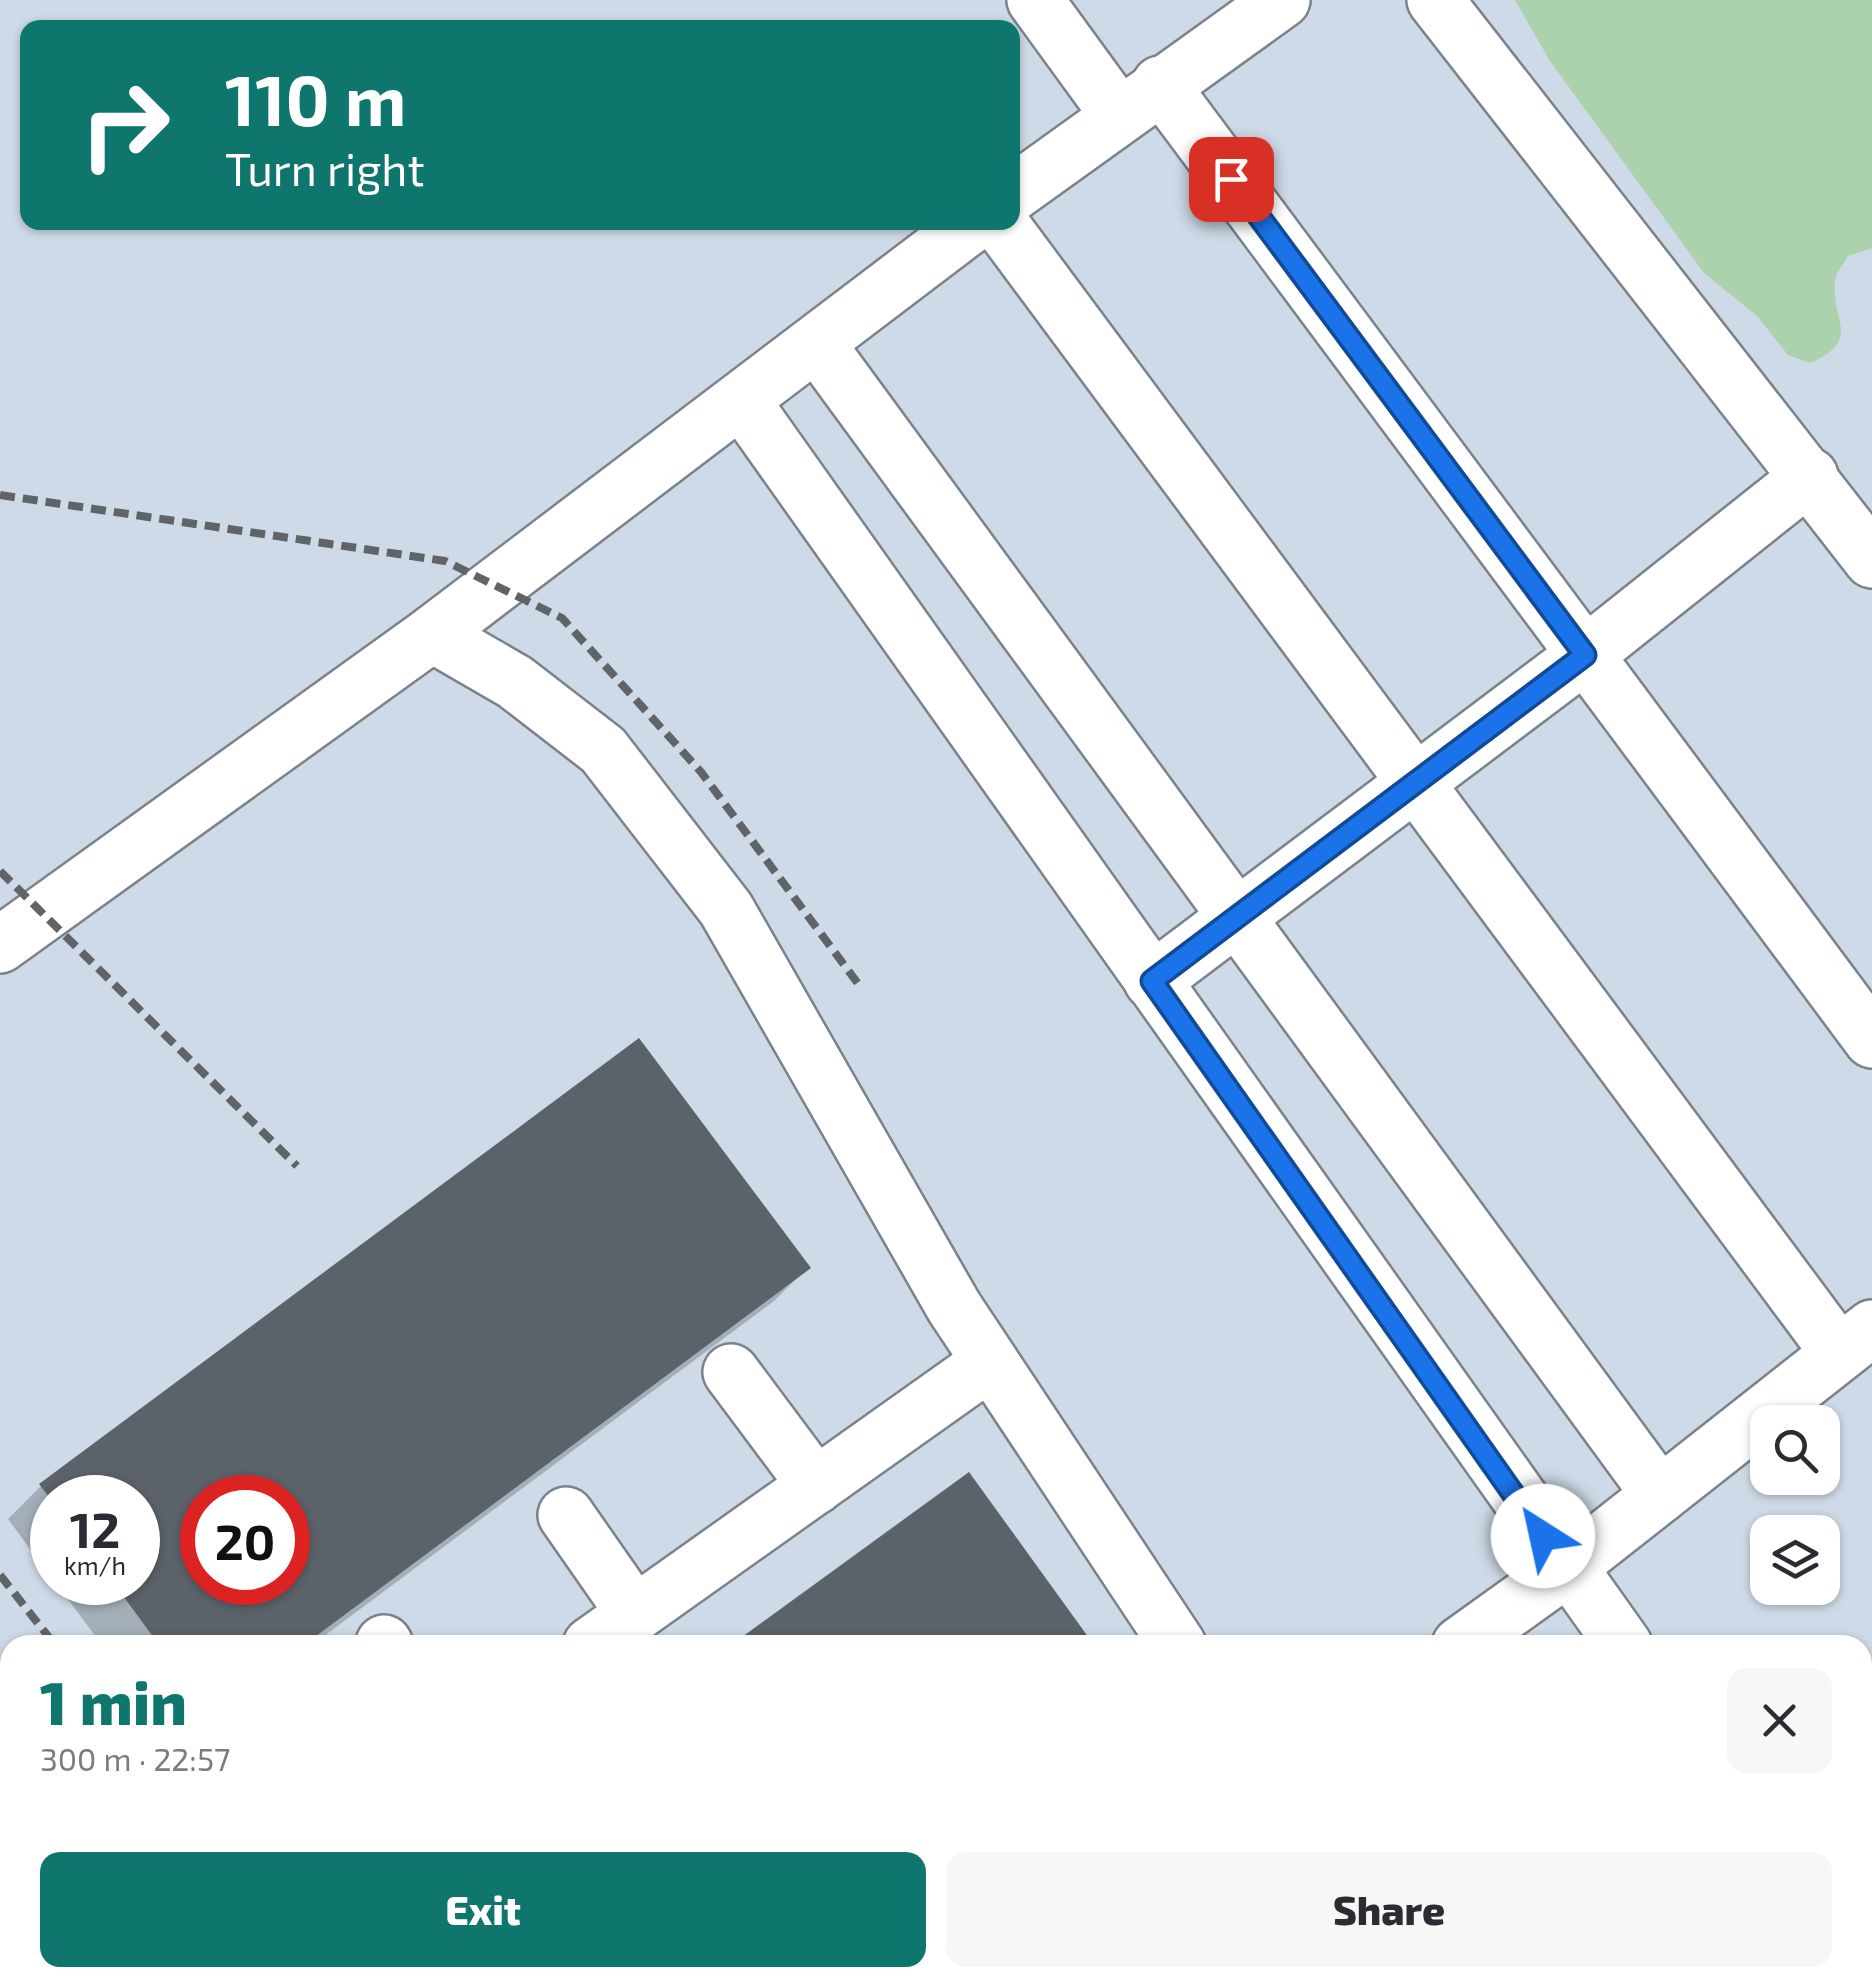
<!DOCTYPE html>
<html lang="en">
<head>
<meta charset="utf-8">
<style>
	:root { --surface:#fff; --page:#f7f7f7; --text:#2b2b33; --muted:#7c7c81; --accent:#0f766e }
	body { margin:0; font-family:"Exo 2",sans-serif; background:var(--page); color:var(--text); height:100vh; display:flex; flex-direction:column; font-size:38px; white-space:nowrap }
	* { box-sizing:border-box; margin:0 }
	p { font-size:32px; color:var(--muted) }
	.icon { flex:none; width:55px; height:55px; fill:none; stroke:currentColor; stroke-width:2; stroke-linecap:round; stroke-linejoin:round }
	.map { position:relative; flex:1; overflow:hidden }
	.details { position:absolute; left:0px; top:1635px; width:1872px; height:352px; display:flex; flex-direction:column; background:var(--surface); border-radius:30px 30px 0 0; box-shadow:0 2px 8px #0004 }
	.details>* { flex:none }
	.guide { position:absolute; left:20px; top:20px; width:1000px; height:210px; border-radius:20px; box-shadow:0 2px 8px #0004; background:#0f766e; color:#fff; overflow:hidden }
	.fabs { position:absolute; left:1750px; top:1405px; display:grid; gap:20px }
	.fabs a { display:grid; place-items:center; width:90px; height:90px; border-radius:20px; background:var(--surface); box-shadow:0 2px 8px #0004; font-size:50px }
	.speed { position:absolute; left:30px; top:1475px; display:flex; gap:20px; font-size:50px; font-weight:700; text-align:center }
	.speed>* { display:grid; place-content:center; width:130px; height:130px; border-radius:50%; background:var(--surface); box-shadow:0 2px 8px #0004; line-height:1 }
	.speed small { font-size:25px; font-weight:400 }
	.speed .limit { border:15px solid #d22; background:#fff; color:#111 }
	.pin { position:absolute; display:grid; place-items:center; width:85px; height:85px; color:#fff; margin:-42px; border-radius:20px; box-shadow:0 5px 15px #0006 }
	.me { position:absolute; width:110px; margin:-55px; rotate:325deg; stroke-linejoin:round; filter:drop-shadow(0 0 8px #0008) }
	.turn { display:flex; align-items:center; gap:35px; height:210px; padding:0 40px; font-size:45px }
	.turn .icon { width:130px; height:130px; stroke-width:2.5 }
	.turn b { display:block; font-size:70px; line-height:85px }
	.round { display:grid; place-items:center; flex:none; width:105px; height:105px; border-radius:20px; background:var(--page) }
	.overview { display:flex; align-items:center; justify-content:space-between; height:170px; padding:0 40px }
	h1 { font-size:60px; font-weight:800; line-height:75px; color:var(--accent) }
	.cta { display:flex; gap:20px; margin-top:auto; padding:20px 40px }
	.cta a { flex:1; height:115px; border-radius:20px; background:var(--accent); color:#fff; font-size:40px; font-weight:800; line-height:115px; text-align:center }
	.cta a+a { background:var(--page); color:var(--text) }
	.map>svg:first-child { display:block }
	.built { fill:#cedae7; fill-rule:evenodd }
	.green { fill:#acd1ad }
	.water { fill:#69abb6 }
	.shadow { fill:#0003; fill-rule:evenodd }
	.building { fill:#5b6269; fill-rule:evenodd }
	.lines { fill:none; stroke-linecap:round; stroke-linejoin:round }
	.minor-casing { stroke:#7b8289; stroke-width:60 }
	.minor { stroke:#fff; stroke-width:55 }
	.rail { stroke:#606468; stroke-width:8; stroke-dasharray:15 8; stroke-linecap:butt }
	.route-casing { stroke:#114b97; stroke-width:25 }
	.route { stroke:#1a73e8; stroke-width:18 }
</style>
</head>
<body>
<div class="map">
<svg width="1872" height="1986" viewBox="0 0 1872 1986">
	<rect width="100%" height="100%" fill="#dfe7ef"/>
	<!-- built -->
	<path class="built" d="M 0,0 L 1872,0 L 1872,1986 L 95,1986 L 88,1978 L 1862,1978 L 1862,1645 L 10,1645 L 10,1879 L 0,1867 ZM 28,28 L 1012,28 L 1012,222 L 28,222 ZM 1768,1422 L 1822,1422 L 1822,1478 L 1768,1478 ZM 52,1498 L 138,1498 L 138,1582 L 52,1582 ZM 202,1498 L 288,1498 L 288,1582 L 202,1582 ZM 1768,1532 L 1822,1532 L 1822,1588 L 1768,1588 Z"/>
	<!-- green -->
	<path class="green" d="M 1515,0 L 1872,0 L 1872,248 L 1848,256 C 1845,262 1838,270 1836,277 C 1827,317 1866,339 1810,363 L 1788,355 L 1757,316 L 1704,273 L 1550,61 Z"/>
	<!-- water -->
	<polygon class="water" points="0,1867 10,1879 10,1978 88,1978 95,1986 0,1986"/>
	<!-- shadow -->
	<g class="shadow">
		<path d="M 807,1268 L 774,1301 L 312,1645 L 102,1645 L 55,1582 L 138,1582 L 138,1498 L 52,1498 L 52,1579 L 8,1519 L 41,1486 ZM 202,1498 L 288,1498 L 288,1582 L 202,1582 Z"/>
		<polygon points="351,1978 787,1978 775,1986 358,1986"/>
		<polygon points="1179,1978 1332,1978 1338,1986 1167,1986"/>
	</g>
	<!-- building -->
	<g class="building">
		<path d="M 639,1038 L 811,1268 L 304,1645 L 159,1645 L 113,1582 L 138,1582 L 138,1498 L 52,1498 L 52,1501 L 39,1484 ZM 202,1498 L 288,1498 L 288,1582 L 202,1582 Z"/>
		<polygon points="969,1472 1094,1645 731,1645"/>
		<polygon points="408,1978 778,1978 766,1986 415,1986"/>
		<polygon points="1174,1978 1335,1978 1341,1986 1163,1986"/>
	</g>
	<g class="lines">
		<!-- minor casing -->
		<g class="minor-casing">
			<g id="minor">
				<polyline points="1035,0 1118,114"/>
				<polyline points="1435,0 1872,560"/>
				<polyline points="1160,84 1872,1040"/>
				<polyline points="1012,194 1282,0"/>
				<polyline points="999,222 1839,1353"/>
				<polyline points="817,344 1660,1495"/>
				<polyline points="742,401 1624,1645"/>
				<polyline points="432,634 515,682 603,750 726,909 954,1307 1178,1645"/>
				<polyline points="0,945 432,634 975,222"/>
				<polyline points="1152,981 1585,655 1810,476"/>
				<polyline points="731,1372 816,1486"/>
				<polyline points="566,1515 635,1614"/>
				<polyline points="384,1643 385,1645"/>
				<polyline points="591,1645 990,1362"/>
				<polyline points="1460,1645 1566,1569 1872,1328"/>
				<polyline points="0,1713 10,1726"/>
				<polyline points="1862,1962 1872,1975"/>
				<polyline points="207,1978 213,1986"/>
				<polyline points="908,1978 914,1986"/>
				<polyline points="1464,1978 1470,1986"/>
				<polyline points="996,1986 1008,1978"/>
			</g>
		</g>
		<!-- minor -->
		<use href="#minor" class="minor"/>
		<!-- rail -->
		<g class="rail">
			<polyline points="0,495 445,561 562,618 701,772 862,989"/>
			<polyline points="0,871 297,1166"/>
			<polyline points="0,1575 55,1645"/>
			<polyline points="319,1978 325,1986"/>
		</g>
	</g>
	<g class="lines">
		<!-- route casing -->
		<g class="route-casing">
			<polyline id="route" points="1231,179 1585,655 1152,981 1543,1536"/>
		</g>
		<!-- route -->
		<use href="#route" class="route"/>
	</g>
</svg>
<div class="fabs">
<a><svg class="icon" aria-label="search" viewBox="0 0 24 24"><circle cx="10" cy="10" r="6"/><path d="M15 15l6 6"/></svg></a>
<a><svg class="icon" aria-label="layers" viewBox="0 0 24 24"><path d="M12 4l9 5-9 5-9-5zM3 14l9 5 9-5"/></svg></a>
</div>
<div class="speed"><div>12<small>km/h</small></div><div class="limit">20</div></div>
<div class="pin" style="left:1231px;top:179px;background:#d93025"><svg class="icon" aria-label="arrive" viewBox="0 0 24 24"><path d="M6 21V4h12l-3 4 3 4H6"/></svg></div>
<svg class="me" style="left:1543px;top:1536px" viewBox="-20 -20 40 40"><circle r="19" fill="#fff"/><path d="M0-13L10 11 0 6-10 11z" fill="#1a73e8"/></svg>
<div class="guide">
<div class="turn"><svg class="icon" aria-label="right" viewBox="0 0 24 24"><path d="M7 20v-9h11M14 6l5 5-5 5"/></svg><div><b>110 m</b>Turn right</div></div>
</div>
<section class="details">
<div class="overview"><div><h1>1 min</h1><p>300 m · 22:57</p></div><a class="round"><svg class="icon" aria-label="close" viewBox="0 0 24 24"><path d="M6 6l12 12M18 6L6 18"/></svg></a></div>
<div class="cta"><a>Exit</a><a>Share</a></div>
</section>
</div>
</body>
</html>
